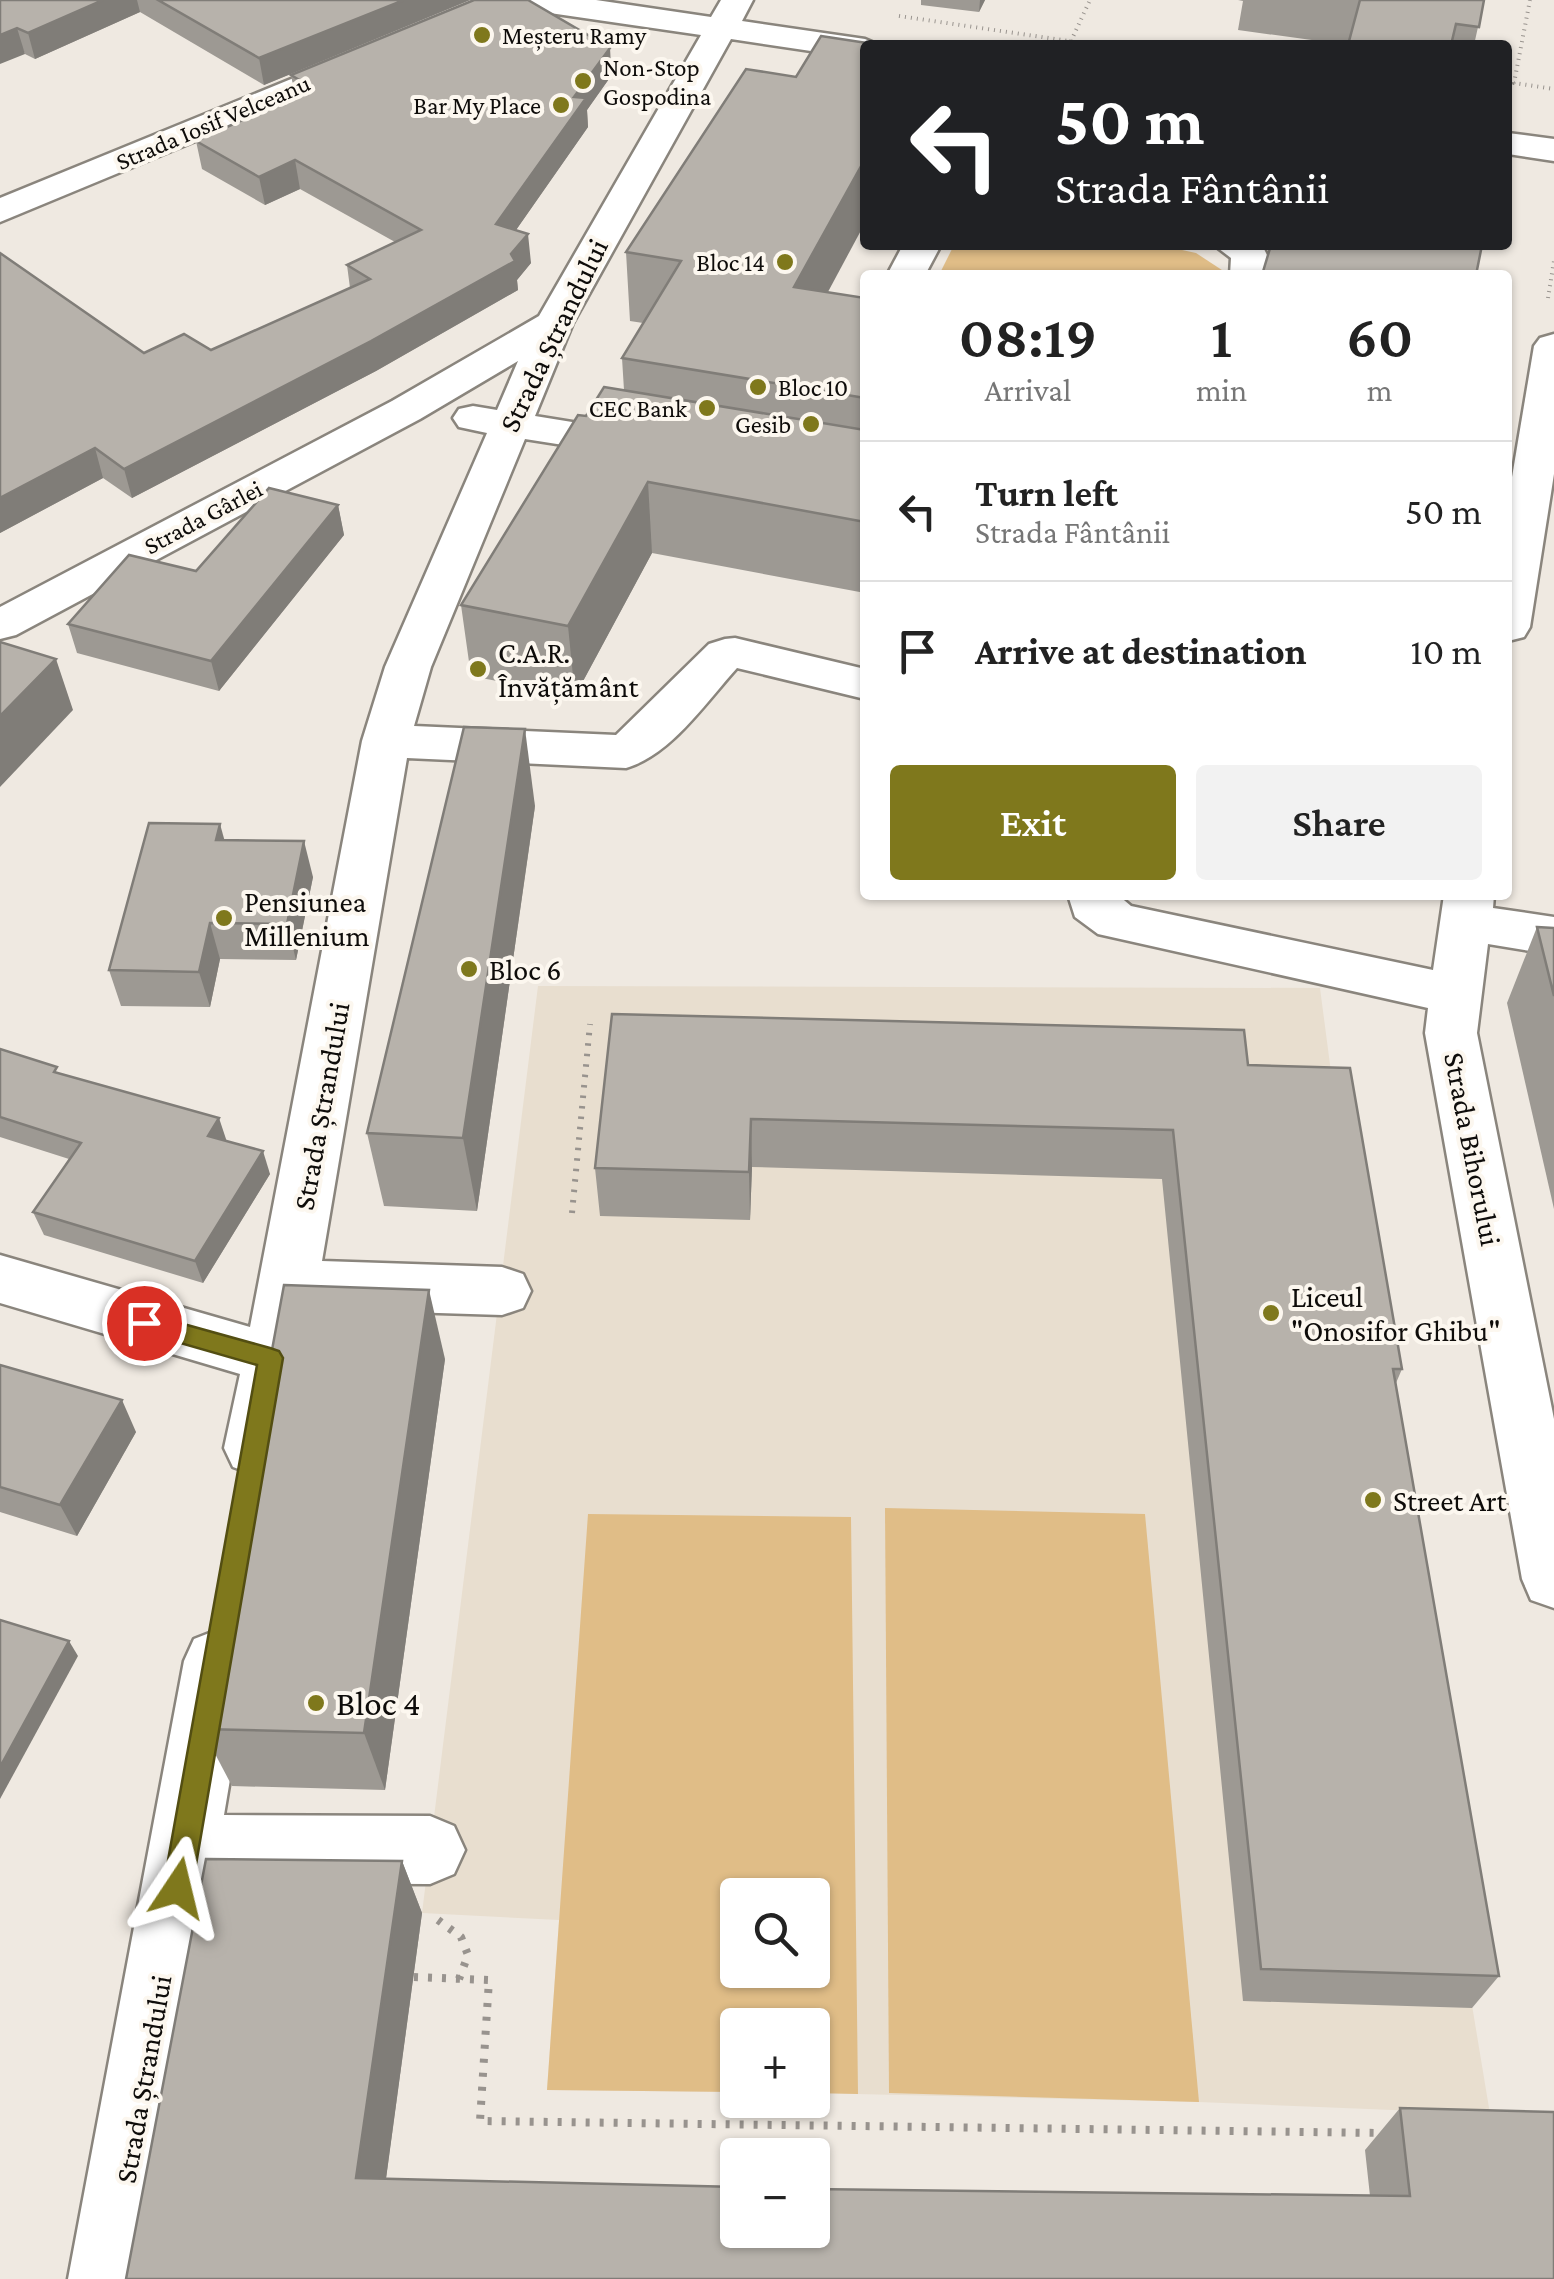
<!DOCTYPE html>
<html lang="en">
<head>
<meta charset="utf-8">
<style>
	:root { --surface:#fff; --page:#f2f2f2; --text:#222; --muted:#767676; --line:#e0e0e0; --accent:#7f781c }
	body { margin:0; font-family:"Crimson Pro",serif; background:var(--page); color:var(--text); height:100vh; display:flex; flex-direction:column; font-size:38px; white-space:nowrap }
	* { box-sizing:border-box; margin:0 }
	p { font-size:32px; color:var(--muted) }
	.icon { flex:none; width:55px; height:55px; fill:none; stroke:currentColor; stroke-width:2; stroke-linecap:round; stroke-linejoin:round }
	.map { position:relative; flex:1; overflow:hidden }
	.details { position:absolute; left:860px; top:270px; width:652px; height:630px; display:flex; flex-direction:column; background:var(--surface); border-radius:10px; box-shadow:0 2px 8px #0004 }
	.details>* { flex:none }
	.guide { position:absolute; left:860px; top:40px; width:652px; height:210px; border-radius:10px; box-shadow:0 2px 8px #0004; background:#202124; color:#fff; overflow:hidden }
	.buttons { position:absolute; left:720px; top:1878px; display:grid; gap:20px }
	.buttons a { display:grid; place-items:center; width:110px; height:110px; border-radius:10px; background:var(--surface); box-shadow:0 2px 8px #0004; font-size:50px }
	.pin { position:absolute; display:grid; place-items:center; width:85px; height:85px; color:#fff; margin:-42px; border:5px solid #fff; border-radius:50%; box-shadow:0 2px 10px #0007 }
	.me { position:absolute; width:110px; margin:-55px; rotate:10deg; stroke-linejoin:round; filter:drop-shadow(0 0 8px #0008) }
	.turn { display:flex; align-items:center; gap:35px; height:210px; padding:0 30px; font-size:45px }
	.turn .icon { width:130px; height:130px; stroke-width:2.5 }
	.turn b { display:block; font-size:70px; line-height:85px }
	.eta { display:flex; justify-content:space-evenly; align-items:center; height:170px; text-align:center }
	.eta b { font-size:60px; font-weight:600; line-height:70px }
	.button { display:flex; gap:20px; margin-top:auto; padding:20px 30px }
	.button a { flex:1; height:115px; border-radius:10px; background:var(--accent); color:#fff; font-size:40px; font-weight:600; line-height:115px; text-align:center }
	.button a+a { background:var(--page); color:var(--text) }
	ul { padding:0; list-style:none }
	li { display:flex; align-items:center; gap:30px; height:140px; padding:0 30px; border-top:2px solid var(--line) }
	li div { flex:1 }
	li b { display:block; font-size:38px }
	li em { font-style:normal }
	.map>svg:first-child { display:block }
	.built { fill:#e8decf; fill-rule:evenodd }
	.green { fill:#e0bd87; fill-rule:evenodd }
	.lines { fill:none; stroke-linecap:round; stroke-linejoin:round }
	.minor-casing { stroke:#8a857d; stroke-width:5 }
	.path-far2 { stroke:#98938e; stroke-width:4; stroke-dasharray:1 5; stroke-linecap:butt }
	.path-far1 { stroke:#98938e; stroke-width:6; stroke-dasharray:2.5 8; stroke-linecap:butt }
	.path { stroke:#98938e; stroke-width:8; stroke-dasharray:4 10; stroke-linecap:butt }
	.minor { fill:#fff; fill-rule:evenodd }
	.wall { fill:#9d9993 }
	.shaded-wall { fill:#807d78 }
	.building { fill:#b7b2ab; stroke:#807d78; stroke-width:2.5 }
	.route { fill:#7f781c; stroke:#534e12; stroke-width:2.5 }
	.poi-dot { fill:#7f781c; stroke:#fcf7ef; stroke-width:4 }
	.labels { text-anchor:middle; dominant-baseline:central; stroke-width:8; stroke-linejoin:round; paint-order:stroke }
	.far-poi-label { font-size:25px; fill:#0e0c0a; stroke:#fcf7ef; text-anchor:end }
	.far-street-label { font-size:25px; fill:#0e0c0a; stroke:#fcf7ef }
	.street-label { font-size:30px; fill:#0e0c0a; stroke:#fcf7ef }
	.poi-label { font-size:30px; fill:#0e0c0a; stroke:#fcf7ef; text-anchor:start }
	.near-poi-label { font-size:35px; fill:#0e0c0a; stroke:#fcf7ef; text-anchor:start }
</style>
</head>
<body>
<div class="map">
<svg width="1554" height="2279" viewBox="0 0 1554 2279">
	<rect width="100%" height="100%" fill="#efe9e1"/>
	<!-- built -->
	<path class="built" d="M 538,986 L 1320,988 L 1381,1455 L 1490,2114 L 1199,2102 L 813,2093 L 812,2025 L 738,2025 L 737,2092 L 547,2090 L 559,1920 L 422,1913 ZM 738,1895 L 812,1895 L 812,1970 L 738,1970 Z"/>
	<!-- green -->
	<g class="green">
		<polygon points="954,245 1159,245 1196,253 1228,274 939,275"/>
		<polygon points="885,1508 1145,1514 1199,2102 889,2093"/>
		<path d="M 588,1514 L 851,1517 L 858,2094 L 813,2093 L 812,2025 L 738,2025 L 737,2092 L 547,2090 ZM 812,1895 L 812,1970 L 738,1970 L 738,1895 Z"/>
	</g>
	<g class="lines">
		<!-- minor casing -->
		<g class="minor-casing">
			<g id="minor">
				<path d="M 479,0 L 596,0 L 711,17 L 721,0 L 753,0 L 742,21 L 865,39 L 879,45 L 865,45 L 865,59 L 731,39 L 573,323 L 535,416 L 640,433 L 655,436 L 661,445 L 655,454 L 640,457 L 525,439 L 431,667 L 414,726 L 616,735 L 709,644 L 725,639 L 735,638 L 865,669 L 865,699 L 737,668 C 706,702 671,755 626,768 L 407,758 L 322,1261 L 502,1267 L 523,1274 L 531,1291 L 523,1308 L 502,1315 L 312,1309 L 286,1448 L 277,1467 L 255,1475 L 233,1467 L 224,1448 L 240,1374 L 0,1303 L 0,1255 L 250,1327 L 362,741 L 385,667 L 487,433 L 459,427 L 453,418 L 459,409 L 473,406 L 497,410 L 518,361 L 420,419 L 16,635 L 0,639 L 0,607 L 392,401 L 539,316 L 701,35 L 536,11 L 509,11 L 460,30 L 448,27 L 444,20 L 448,13 Z"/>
				<polygon points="362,50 374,53 379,60 374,67 0,222 0,198"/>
				<polygon points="1508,133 1554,139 1554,161 1508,154"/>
				<polygon points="903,245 941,245 925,275 887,275"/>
				<polygon points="1214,245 1262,245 1271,263 1268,275 1230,275 1231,258"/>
				<polygon points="1554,334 1554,474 1530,627 1524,637 1508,641 1508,501 1534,346 1540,338"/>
				<polygon points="1068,895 1118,895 1131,906 1433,970 1444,895 1494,895 1493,908 1554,917 1554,955 1488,944 1477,1033 1554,1419 1554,1608 1531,1600 1522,1579 1425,1033 1428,1008 1098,934 1075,917"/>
				<polygon points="217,1630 240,1639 250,1661 224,1815 430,1816 454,1826 465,1850 454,1874 430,1884 212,1883 146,2279 68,2279 184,1661 194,1639"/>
			</g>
		</g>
		<!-- path-far2 -->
		<g class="path-far2">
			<polyline points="1530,0 1514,83 1554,89"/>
			<polyline points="899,16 1096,45"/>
			<polyline points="1071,41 1090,0"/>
			<polyline points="1548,298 1554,261"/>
		</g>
		<!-- path-far1 -->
		<polyline class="path-far1" points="572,1213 590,1024"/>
		<!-- path -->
		<g class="path">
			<polyline points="438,1920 461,1937 468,1955 459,1979"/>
			<polyline points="414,1977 489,1980 480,2121 1383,2133"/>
		</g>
		<!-- minor -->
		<use href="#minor" class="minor"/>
	</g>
	<!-- wall -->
	<g class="wall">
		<polygon points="0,0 470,0 264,85 140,12 35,59 25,54"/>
		<polygon points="921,0 985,0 979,12 921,5"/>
		<polygon points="1238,0 1484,0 1474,45 1348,45 1238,30 1243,1"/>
		<polygon points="610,48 611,76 587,110 588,127 516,230 531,263 517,280 518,290 376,371 132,498 103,478 0,533 0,253 144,353 211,350 350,288 347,265 395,242 300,189 265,205 202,169 196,141 295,96 291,75"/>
		<polygon points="746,69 828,292 865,298 865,593 652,553 575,696 471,676 461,605 586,416 624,390 622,358 643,323 630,321 626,252"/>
		<polygon points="338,505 344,535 219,691 77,653 68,624 196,571"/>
		<polygon points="535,806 477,1211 384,1206 367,1133"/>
		<polygon points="225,840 313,877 296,960 220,959 210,1007 121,1006 109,970"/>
		<polygon points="1537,927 1554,928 1554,1209 1507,1003"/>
		<polygon points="612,1014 1248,1065 1402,1369 1396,1383 1499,1976 1472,2008 1243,2001 1162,1179 752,1167 750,1220 600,1216 595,1168"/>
		<polygon points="0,1049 226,1141 270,1174 203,1283 44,1235 33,1212 69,1159 0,1137"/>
		<polygon points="445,1359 385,1790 232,1786 202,1729"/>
		<polygon points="0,1365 136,1432 77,1536 0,1512"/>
		<polygon points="402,1861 422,1913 386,2178 738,2230 1370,2196 1365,2150 1400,2108 1554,2279 126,2279"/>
	</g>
	<!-- shaded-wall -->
	<g class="shaded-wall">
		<polygon points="103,0 137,0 140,12 35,59 28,33"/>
		<polygon points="404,0 470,0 264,85 259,58"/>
		<polygon points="980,0 985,0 979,12"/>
		<polygon points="17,28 25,54 0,64 0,35"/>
		<polygon points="610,48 611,76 587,110 588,127 500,253 496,224 574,97"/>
		<polygon points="865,159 865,223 793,357 794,287"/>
		<polygon points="295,160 300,189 265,205 259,177"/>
		<polygon points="528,234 531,263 517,280 518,290 376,371 132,498 124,469 511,254"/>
		<polygon points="95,448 103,478 0,533 0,498"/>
		<polygon points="648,482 652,553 575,696 568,626"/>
		<polygon points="338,505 344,535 219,691 211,661"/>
		<polygon points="56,659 73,710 0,787 0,716"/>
		<polygon points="525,729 535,806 477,1211 463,1138"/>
		<polygon points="220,824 230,860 216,840"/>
		<polygon points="304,841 313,877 296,960 287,924"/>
		<polygon points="210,923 220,959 210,1007 199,972"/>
		<polygon points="219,1118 227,1142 208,1136"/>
		<polygon points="751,1119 752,1167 750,1220 749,1172"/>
		<polygon points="263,1151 270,1174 203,1283 195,1261"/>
		<polygon points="429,1290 445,1359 385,1790 364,1733"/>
		<polygon points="122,1400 136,1432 77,1536 60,1505"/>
		<polygon points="69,1641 78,1656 0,1799 0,1767"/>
		<polygon points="402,1861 422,1913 381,2216 356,2178"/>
	</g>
	<!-- building -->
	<g class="building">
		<polygon points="0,0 103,0 28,33 17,28 0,35"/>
		<polygon points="158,0 404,0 259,58"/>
		<polygon points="474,0 528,0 610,48 574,97 586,98 496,224 528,234 511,254 515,261 371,341 124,469 95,448 0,498 0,253 144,353 184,334 211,350 370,279 347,265 421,230 295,160 259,177 196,141 313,88 291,75"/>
		<polygon points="1360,0 1484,0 1479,27 1456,24 1451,45 1348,45"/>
		<polygon points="821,36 880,45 865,45 865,159 794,287 865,298 865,398 622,358 681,261 626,252 746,69 796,77"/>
		<polygon points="1271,245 1482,245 1476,275 1262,275"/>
		<polygon points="604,387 865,430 865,522 648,482 568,626 461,605 578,415 586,416"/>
		<polygon points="269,488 338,505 211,661 68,624 129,555 196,571"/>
		<polygon points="0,642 56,659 0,716"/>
		<polygon points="464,727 525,729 463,1138 367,1133"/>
		<polygon points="149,823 220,824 216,840 304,841 287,924 210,923 199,972 109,970"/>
		<polygon points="1537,927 1554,928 1554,996"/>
		<polygon points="612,1014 1244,1030 1248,1065 1350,1068 1402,1369 1393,1369 1499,1976 1261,1969 1173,1130 751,1119 749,1172 595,1168"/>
		<polygon points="0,1049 57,1067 54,1072 219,1118 208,1136 263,1151 195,1261 33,1212 81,1143 0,1117"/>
		<polygon points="284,1285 429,1290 364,1733 202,1729"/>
		<polygon points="0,1365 122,1400 60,1505 0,1487"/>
		<polygon points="0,1620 69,1641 0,1767"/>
		<polygon points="206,1859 402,1861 356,2178 738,2187 738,2230 812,2230 812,2189 1410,2196 1400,2108 1554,2112 1554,2279 126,2279"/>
	</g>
	<!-- route -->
	<polygon class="route" points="144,1313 270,1348 279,1351 283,1358 192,1888 188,1898 178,1902 167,1898 163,1888 257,1365 135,1330 132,1323 135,1316"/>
	<!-- markers -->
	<g class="poi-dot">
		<circle cx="482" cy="35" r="10"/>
		<circle cx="583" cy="81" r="10"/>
		<circle cx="561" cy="105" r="10"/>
		<circle cx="785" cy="262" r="10"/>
		<circle cx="758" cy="387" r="10"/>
		<circle cx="707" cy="408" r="10"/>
		<circle cx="811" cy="424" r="10"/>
		<circle cx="478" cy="669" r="10"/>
		<circle cx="224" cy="918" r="10"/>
		<circle cx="469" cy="969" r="10"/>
		<circle cx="1271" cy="1313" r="10"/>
		<circle cx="1373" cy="1500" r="10"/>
		<circle cx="316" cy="1703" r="10"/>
	</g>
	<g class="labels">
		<!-- far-poi labels -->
		<g class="far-poi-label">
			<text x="502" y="35" text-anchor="start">Meșteru Ramy</text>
			<text x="603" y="67" text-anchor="start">Non-Stop<tspan x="603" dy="29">Gospodina</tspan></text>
			<text x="541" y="105">Bar My Place</text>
			<text x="765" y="262">Bloc 14</text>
			<text x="778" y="387" text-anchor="start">Bloc 10</text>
			<text x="687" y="408">CEC Bank</text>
			<text x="791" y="424">Gesib</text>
		</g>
		<!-- far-street labels -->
		<g class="far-street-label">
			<text transform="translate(213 122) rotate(-23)">Strada Iosif Velceanu</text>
			<text transform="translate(203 517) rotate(-28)">Strada Gârlei</text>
		</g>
		<!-- street labels -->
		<g class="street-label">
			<text transform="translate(553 335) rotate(-64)">Strada Ștrandului</text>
			<text transform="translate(321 1106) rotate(-80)">Strada Ștrandului</text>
			<text transform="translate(1473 1149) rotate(79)">Strada Bihorului</text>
			<text transform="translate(143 2079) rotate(-80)">Strada Ștrandului</text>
		</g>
		<!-- poi labels -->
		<g class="poi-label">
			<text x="498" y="652">C.A.R.<tspan x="498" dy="34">Învățământ</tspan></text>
			<text x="244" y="901">Pensiunea<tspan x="244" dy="34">Millenium</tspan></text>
			<text x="489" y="969">Bloc 6</text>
			<text x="1291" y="1296">Liceul<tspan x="1291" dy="34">"Onosifor Ghibu"</tspan></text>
			<text x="1393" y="1500">Street Art</text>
		</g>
		<!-- near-poi labels -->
		<g class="near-poi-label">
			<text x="336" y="1703">Bloc 4</text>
		</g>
	</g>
</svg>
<div class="buttons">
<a><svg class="icon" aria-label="search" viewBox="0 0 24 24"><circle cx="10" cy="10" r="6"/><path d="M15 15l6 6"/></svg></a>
<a>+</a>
<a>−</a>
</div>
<div class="pin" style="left:144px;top:1323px;background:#d93025"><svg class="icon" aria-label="arrive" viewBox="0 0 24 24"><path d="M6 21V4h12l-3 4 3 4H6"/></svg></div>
<svg class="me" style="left:178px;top:1888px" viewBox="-20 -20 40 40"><path d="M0-17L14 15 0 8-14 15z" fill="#7f781c" stroke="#fff" stroke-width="4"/></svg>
<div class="guide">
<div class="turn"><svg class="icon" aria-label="left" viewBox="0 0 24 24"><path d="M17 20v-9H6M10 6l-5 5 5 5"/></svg><div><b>50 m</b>Strada Fântânii</div></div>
</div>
<section class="details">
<div class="eta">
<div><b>08:19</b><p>Arrival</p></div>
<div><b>1</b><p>min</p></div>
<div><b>60</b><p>m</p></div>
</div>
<ul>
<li><svg class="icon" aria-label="left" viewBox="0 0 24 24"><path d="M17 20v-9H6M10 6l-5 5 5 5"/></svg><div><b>Turn left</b><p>Strada Fântânii</p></div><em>50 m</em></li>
<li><svg class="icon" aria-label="arrive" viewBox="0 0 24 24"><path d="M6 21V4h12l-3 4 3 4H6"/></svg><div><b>Arrive at destination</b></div><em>10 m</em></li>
</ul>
<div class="button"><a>Exit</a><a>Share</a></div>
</section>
</div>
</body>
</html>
